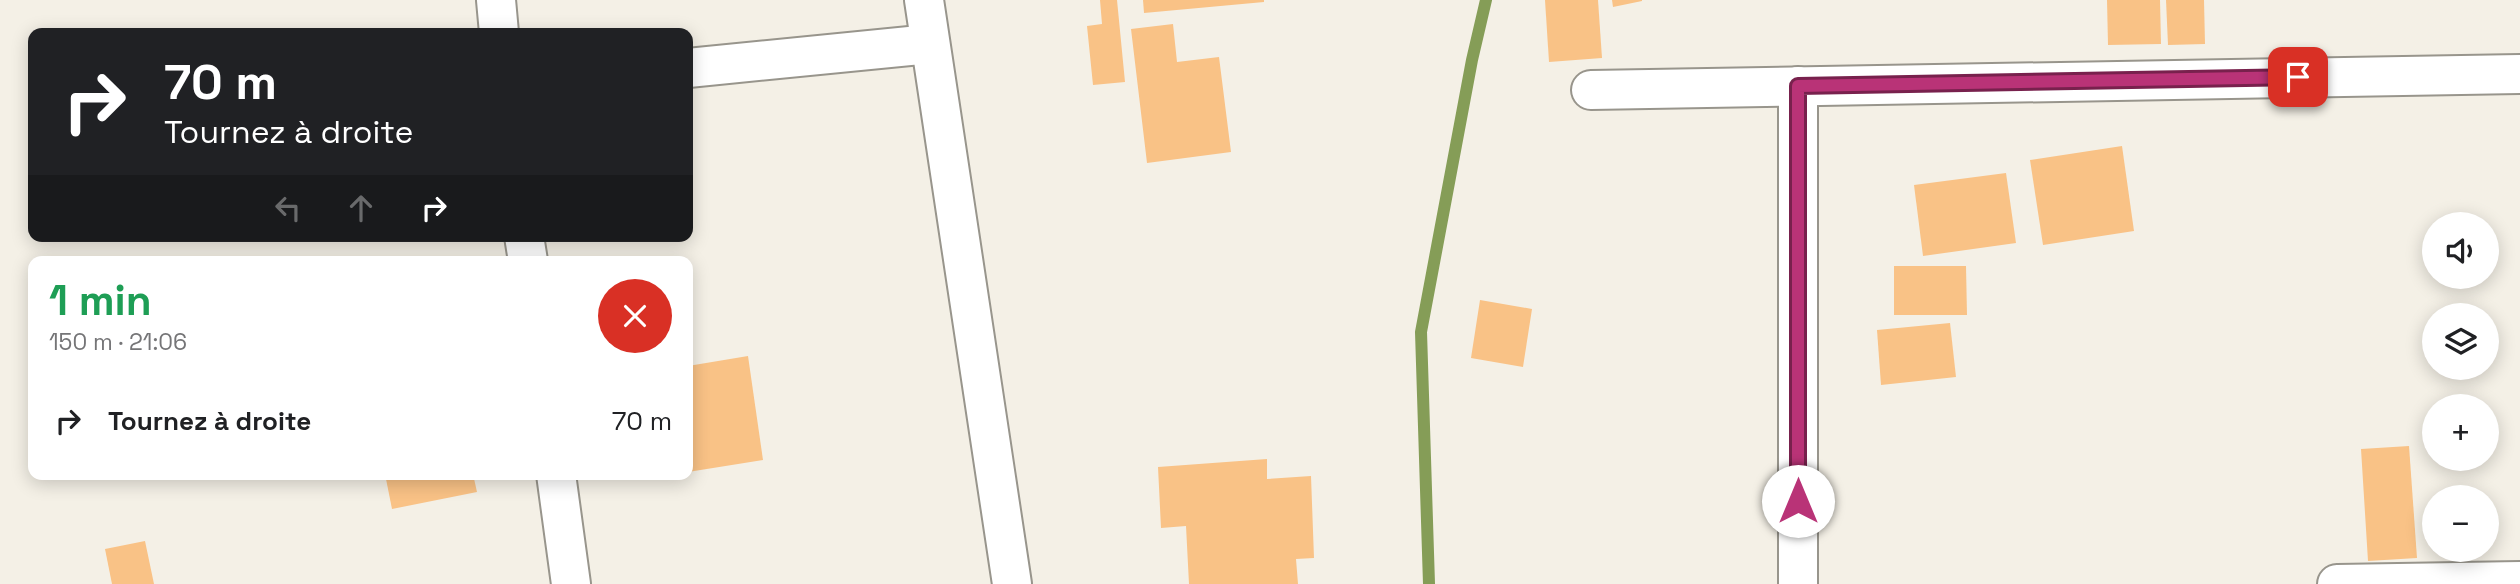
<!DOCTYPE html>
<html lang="fr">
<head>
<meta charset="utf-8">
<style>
	:root { --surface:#fff; --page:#f6f6f6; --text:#202124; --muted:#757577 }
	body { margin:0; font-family:"Space Grotesk",sans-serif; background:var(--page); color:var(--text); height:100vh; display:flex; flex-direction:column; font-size:26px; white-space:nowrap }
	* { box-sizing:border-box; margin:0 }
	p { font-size:23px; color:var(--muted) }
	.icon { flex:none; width:38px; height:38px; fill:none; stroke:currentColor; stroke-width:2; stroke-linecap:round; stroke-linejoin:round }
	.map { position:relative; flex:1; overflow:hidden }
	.sheet { position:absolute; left:28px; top:256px; width:665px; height:224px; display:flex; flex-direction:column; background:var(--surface); border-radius:14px; box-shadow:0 4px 18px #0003 }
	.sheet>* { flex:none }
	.banner { position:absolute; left:28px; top:28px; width:665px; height:214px; border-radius:14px; box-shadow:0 4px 18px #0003; background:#202124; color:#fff; overflow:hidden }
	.tools { position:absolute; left:2422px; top:212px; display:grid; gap:14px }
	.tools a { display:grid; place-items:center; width:77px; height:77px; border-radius:50%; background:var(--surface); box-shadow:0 4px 18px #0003; font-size:35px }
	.pin { position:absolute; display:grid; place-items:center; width:60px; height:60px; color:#fff; margin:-30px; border-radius:14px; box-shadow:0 4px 10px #0006 }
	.me { position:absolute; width:77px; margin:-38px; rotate:0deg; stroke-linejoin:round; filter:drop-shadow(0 0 5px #0008) }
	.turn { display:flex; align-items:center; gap:24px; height:147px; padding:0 21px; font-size:32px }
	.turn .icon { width:91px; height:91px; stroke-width:2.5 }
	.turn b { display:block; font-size:49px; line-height:60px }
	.lanes { display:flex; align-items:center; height:66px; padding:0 21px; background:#0003; justify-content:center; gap:35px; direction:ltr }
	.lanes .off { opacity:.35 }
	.round { display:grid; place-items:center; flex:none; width:74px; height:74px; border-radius:37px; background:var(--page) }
	.overview { display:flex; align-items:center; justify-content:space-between; height:119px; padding:0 21px }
	h1 { font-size:42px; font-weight:600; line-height:52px; color:#1e9e55 }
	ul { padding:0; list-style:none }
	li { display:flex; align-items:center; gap:21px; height:91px; padding:0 21px }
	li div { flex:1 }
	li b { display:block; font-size:26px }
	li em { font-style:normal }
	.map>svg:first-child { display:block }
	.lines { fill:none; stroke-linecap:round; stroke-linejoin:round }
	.stream { stroke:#859d57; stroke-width:12 }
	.building { fill:#f9c286 }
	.minor-casing { stroke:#98958c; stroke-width:42 }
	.minor { stroke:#fff; stroke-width:38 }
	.route-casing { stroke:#78214d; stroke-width:18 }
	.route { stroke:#b93377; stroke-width:12 }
</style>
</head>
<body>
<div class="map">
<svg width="2520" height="584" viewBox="0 0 2520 584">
	<rect width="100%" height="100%" fill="#f4f0e6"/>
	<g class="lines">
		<!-- stream -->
		<polyline class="stream" points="1429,584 1421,332 1472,60 1486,0"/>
	</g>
	<!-- building -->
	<g class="building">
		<polygon points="1100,0 1117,0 1125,82 1093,85 1087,26 1102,24"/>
		<polygon points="1143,0 1264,0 1264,2 1144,13"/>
		<polygon points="1545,0 1598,0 1602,58 1549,62"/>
		<polygon points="1612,0 1642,0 1642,1 1613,7"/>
		<polygon points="2107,0 2160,0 2161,44 2108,45"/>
		<polygon points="2166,0 2204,0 2205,44 2168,45"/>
		<polygon points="1173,24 1177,62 1219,57 1231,152 1147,163 1131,29"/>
		<polygon points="2122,146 2134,231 2043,245 2030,160"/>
		<polygon points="2006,173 2016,243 1923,256 1914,185"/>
		<polygon points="1894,266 1966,266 1967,315 1894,315"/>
		<polygon points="1480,300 1532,309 1523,367 1471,358"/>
		<polygon points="1950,323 1956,377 1881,385 1877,330"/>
		<polygon points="748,356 763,460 688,472 688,366"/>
		<polygon points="2409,446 2417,558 2368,561 2361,449"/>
		<polygon points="1267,459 1267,479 1311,476 1314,558 1296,559 1298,584 1189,584 1186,526 1161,528 1158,467"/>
		<polygon points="385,474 473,474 477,492 392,509"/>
		<polygon points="637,474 663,474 663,476 638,480"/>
		<polygon points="145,541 154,584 112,584 105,549"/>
	</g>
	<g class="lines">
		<!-- minor casing -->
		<g class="minor-casing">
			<g id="minor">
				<polyline points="496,0 499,33"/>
				<polyline points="924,0 1012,584"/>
				<polyline points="688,68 930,44"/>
				<polyline points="1798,86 1798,584"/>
				<polyline points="1591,90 2520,74"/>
				<polyline points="524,236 528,261"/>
				<polyline points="556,474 571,584"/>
				<polyline points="2337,584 2520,581"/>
			</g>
		</g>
		<!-- minor -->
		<use href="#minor" class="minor"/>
	</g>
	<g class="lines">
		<!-- route casing -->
		<g class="route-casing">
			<polyline id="route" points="1798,501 1798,86 2298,77"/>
		</g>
		<!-- route -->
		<use href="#route" class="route"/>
	</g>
</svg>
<div class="tools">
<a><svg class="icon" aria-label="sound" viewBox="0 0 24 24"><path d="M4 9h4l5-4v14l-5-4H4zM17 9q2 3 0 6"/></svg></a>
<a><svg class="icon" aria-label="layers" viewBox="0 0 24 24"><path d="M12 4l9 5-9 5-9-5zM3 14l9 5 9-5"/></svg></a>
<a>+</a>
<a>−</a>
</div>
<div class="pin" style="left:2298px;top:77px;background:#d93025"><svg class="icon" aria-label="arrive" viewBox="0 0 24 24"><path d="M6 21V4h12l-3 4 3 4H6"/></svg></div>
<svg class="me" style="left:1798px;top:501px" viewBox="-20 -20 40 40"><circle r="19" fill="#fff"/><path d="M0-13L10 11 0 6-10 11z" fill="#b93377"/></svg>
<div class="banner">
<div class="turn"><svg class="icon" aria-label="right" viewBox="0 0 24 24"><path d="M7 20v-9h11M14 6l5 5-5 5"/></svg><div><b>70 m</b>Tournez à droite</div></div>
<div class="lanes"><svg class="icon off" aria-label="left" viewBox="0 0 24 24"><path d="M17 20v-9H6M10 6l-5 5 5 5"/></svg><svg class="icon off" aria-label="ahead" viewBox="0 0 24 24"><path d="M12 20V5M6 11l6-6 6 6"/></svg><svg class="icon" aria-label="right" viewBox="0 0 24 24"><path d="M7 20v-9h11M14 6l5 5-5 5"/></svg></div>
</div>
<section class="sheet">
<div class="overview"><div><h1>1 min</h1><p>150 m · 21:06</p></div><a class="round" style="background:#d93025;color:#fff"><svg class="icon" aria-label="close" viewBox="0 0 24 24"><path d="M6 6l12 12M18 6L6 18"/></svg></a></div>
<ul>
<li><svg class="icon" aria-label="right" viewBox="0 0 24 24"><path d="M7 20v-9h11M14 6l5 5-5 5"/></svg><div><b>Tournez à droite</b></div><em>70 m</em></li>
</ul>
</section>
</div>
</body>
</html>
